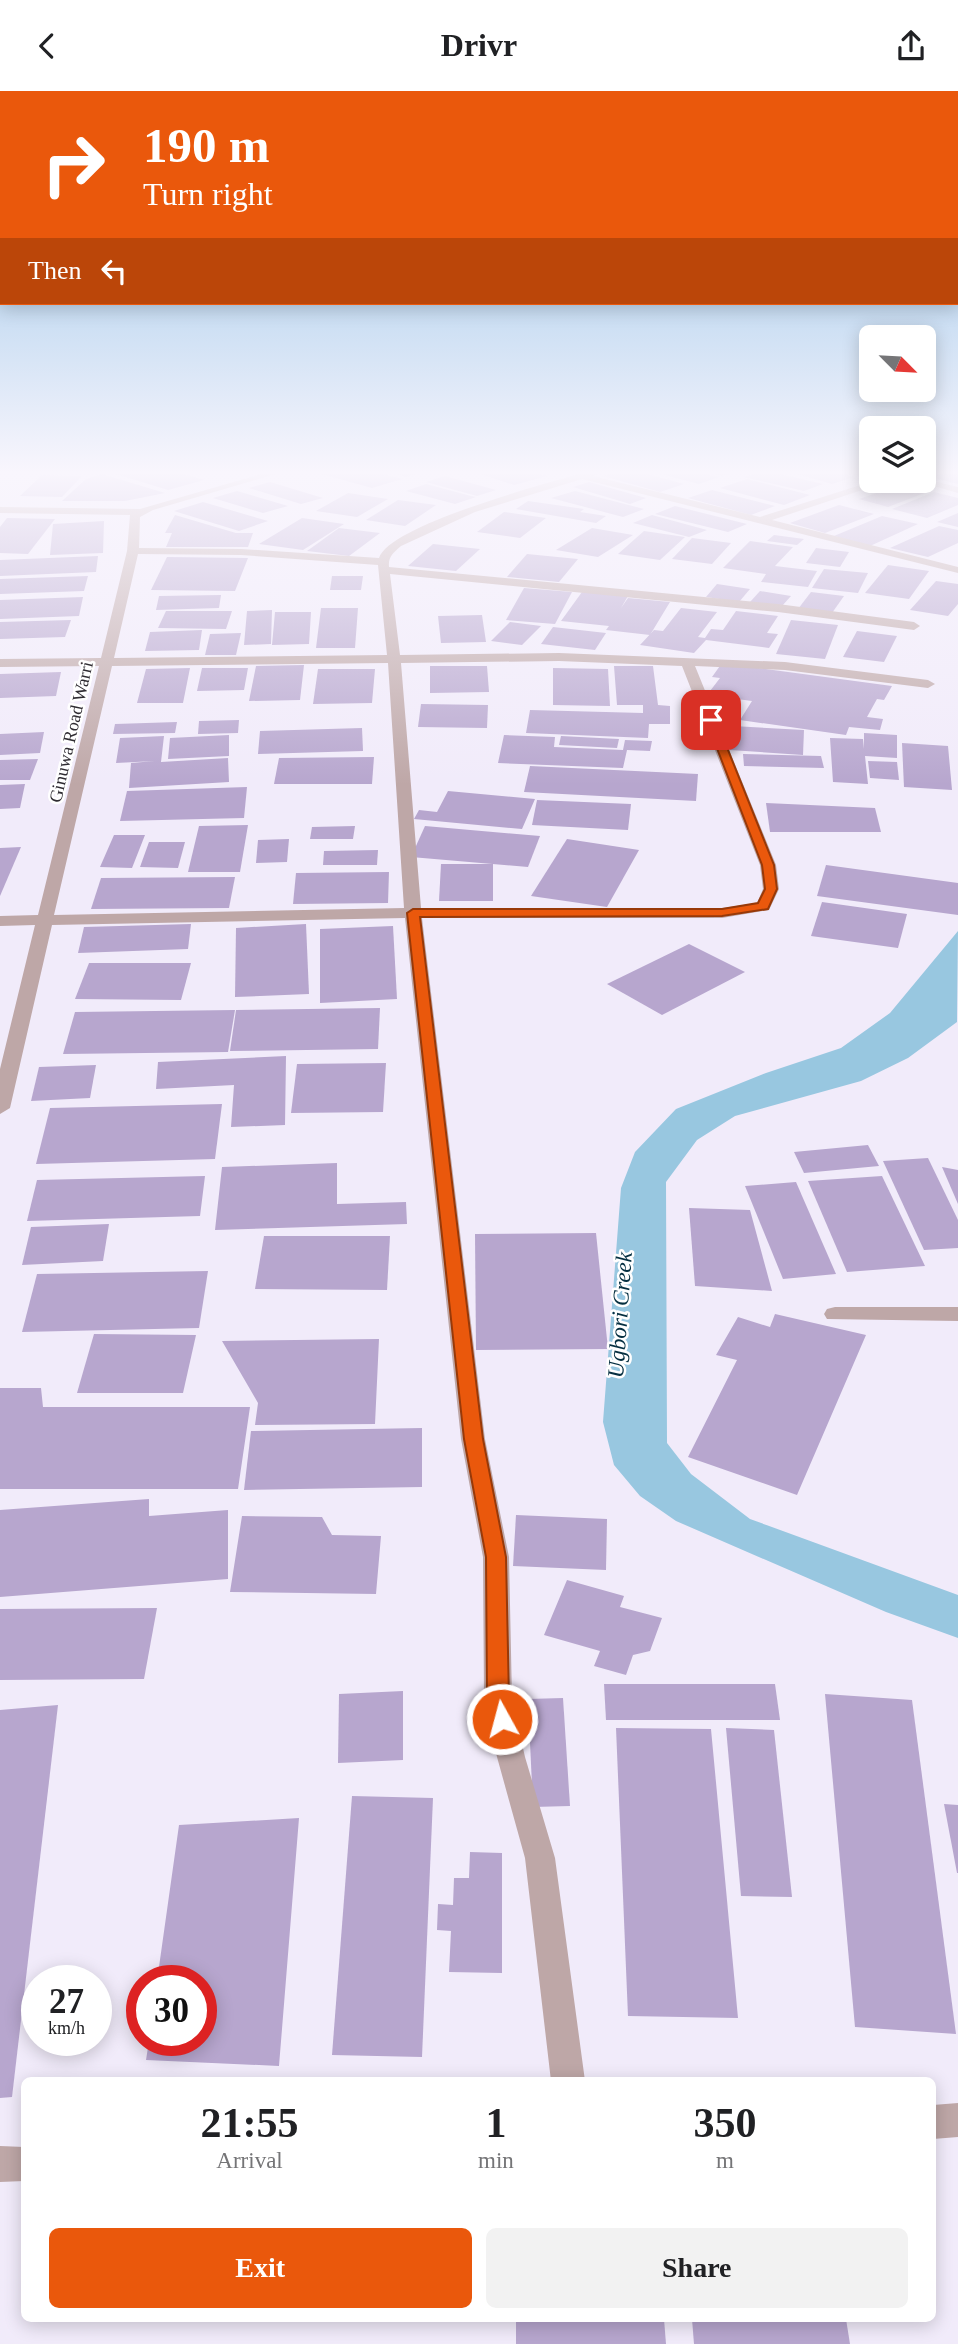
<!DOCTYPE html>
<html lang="en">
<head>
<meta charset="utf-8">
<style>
	:root { --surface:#fff; --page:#f2f2f2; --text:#202124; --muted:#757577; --accent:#ea580c }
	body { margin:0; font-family:"Times New Roman",serif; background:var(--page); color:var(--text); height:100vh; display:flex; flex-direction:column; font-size:26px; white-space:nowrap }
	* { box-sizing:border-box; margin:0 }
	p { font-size:23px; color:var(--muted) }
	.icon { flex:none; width:38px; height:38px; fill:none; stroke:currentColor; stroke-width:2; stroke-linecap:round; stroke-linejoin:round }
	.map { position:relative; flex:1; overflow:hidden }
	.panel { position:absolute; left:21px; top:1986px; width:915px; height:245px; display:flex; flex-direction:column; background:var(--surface); border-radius:10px; box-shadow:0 4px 18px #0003 }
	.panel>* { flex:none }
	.banner { position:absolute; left:0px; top:0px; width:959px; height:214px; box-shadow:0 4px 18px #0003; background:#ea580c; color:#fff; overflow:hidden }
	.needle { width:46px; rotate:114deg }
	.controls { position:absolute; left:859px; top:234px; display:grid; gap:14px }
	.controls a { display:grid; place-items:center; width:77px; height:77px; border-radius:10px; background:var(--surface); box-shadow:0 4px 18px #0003; font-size:35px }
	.speed { position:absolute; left:21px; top:1874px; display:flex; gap:14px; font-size:35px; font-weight:700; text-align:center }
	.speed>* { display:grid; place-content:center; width:91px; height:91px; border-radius:50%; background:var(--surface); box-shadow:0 4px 18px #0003; line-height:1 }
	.speed small { font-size:18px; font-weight:400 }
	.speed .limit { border:10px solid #d22; background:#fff; color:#111 }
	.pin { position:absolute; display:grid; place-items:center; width:60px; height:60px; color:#fff; margin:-30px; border-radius:14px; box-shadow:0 4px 10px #0006 }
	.me { position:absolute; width:77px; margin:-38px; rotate:353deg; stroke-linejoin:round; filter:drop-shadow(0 0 5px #0008) }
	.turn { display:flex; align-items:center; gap:24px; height:147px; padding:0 28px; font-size:32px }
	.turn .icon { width:91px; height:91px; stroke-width:2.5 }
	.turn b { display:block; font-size:49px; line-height:60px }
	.then { display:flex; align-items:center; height:66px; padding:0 28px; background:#0003; gap:14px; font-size:26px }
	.eta { display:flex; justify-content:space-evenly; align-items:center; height:119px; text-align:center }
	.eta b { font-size:42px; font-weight:600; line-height:49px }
	.button { display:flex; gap:14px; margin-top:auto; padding:14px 28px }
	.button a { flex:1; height:80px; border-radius:10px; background:var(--accent); color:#fff; font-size:28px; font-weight:600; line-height:80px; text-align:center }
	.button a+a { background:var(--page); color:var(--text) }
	header { display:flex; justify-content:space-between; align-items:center; height:91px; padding:0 28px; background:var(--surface); font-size:32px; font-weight:600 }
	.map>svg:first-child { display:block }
	.water { fill:#98c7e0 }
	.building { fill:#b7a6ce }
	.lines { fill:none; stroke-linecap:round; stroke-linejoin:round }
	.minor { fill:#bea7a7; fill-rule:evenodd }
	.tertiary { fill:#bea7a7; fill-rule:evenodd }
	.route { fill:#ea580c; stroke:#983908; stroke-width:2 }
	.labels { text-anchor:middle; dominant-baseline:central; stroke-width:5; stroke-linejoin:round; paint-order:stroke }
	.far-street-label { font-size:18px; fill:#2f2c32; stroke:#fff }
	.water-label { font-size:23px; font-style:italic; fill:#052f41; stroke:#fff }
</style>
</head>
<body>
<header><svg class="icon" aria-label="back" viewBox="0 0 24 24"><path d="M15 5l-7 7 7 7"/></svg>Drivr<svg class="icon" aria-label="share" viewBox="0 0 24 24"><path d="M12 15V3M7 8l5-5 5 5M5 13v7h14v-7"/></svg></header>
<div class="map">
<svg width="958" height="2253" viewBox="0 0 958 2253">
	<rect width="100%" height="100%" fill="#f1ebfa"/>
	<!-- water -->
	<polygon class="water" points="958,840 957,931 908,967 861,990 735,1025 697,1049 666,1091 667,1352 691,1383 750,1428 958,1504 958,1547 886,1521 676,1430 640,1405 614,1374 603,1331 621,1097 635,1061 676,1018 766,982 841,957 890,922"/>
	<!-- building -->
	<g class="building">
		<polygon points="132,379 171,379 204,389 168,399 116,383"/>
		<polygon points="330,379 368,379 402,388 372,397 318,382"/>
		<polygon points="384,379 428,379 406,386"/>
		<polygon points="468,379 526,379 547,385 514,394"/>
		<polygon points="623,379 633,379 684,393 660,401 603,385"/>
		<polygon points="646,379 689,379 719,386 699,393"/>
		<polygon points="701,379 741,379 722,385"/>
		<polygon points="763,379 823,393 804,400 744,386"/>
		<polygon points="784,379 828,379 854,386 832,393"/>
		<polygon points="841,379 872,379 872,383 860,385"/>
		<polygon points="952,379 958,379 958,393 931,386"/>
		<polygon points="102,383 165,402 125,410 62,410 86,388"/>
		<polygon points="42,384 82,385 62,406 20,405"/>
		<polygon points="445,385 496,399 477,405 426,391"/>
		<polygon points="747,388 810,404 784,414 720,397"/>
		<polygon points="270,391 323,407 301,413 249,397"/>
		<polygon points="589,391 646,407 630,413 573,396"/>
		<polygon points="426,393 471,405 476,406 455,413 406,400"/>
		<polygon points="899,394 927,401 888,416 859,408"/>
		<polygon points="712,399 775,415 751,424 688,407"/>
		<polygon points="237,400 288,415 263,422 213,407"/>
		<polygon points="575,400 644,418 623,426 551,407"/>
		<polygon points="934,401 958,407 958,414 927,427 892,418"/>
		<polygon points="348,402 388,408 357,426 316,420"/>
		<polygon points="398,409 436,414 405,435 366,429"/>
		<polygon points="528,410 584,418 580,421 606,425 596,432 516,418"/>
		<polygon points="203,411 268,430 239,440 174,420"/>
		<polygon points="839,414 874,423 825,442 790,432"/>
		<polygon points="675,415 747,433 728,441 655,423"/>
		<polygon points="504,421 546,427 520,447 477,441"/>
		<polygon points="958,422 958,436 937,431"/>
		<polygon points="175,424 236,442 253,442 248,456 166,456 172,442 165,442"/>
		<polygon points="652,424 707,439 689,446 633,432"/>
		<polygon points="882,425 918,433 870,455 834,445"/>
		<polygon points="7,427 55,428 28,463 0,462 0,436"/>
		<polygon points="302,427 344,433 303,459 259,453"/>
		<polygon points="104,430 103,462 50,464 53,433"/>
		<polygon points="939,435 958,439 958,452 928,466 890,457"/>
		<polygon points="339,437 380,442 349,465 307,460"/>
		<polygon points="592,437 633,444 598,466 556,459"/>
		<polygon points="644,440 685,446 660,469 618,463"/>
		<polygon points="774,444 804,448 797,454 767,450"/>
		<polygon points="692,447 731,452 712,473 672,468"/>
		<polygon points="750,450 793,456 775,475 817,480 808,496 761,491 766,483 723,477"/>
		<polygon points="433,453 480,458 456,480 408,475"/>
		<polygon points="816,457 849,461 840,476 806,472"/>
		<polygon points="527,463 578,468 559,491 507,486"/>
		<polygon points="98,465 96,481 0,485 0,469"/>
		<polygon points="167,466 248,467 235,500 151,499"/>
		<polygon points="888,474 929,480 909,508 865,502"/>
		<polygon points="824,478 868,482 858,502 812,497"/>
		<polygon points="88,485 84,500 0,503 0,488"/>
		<polygon points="332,485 363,485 361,499 330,499"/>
		<polygon points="936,490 958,493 958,513 948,525 910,519"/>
		<polygon points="717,493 750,498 739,511 706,506"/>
		<polygon points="524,497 572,501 555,533 506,529"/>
		<polygon points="760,500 791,505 782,515 750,511"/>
		<polygon points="582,501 628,505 621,517 628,507 670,511 650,544 606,539 609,535 561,530"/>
		<polygon points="811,501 844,505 832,522 798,518"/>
		<polygon points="221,504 219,517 156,519 159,505"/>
		<polygon points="83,506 79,525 0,528 0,509"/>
		<polygon points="321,517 358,517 355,557 316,557"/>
		<polygon points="681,517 717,521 698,546 705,547 711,538 723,539 736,520 778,525 767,542 778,543 769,557 706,549 694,562 640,554 654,539 663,540"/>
		<polygon points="272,519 271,553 244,554 247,520"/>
		<polygon points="166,520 232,520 226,538 158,537"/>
		<polygon points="275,521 311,521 309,553 272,554"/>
		<polygon points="482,524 486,551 441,552 438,525"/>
		<polygon points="71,529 65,546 0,548 0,531"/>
		<polygon points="791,529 838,534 825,568 776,563"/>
		<polygon points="510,531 541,535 522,554 491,550"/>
		<polygon points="553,536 606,542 595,559 541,553"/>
		<polygon points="202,539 199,559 145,560 150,541"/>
		<polygon points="857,540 897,545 884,571 843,566"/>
		<polygon points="241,542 236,564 205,564 210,543"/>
		<polygon points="722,572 892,595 884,609 877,608 867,626 883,628 880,639 849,636 846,644 740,629 752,610 707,604 720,587 712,586"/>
		<polygon points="304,574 300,609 249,610 256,575"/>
		<polygon points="430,575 487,575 489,601 430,602"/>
		<polygon points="614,575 653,575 658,614 670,615 670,633 649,633 648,647 526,642 530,619 643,622 643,614 617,614"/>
		<polygon points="190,577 183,612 137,612 146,578"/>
		<polygon points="202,577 248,577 244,599 197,600"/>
		<polygon points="553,577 608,578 610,615 553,614"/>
		<polygon points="318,578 375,578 372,612 313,613"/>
		<polygon points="61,581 56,605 0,607 0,583"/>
		<polygon points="421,613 488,614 487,637 418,636"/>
		<polygon points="239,629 238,642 198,643 199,630"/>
		<polygon points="177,631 175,642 113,643 115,633"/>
		<polygon points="733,635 804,639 803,664 730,659"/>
		<polygon points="362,637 363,660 258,663 260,640"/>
		<polygon points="44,641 40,662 0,664 0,643"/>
		<polygon points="864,642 897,644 897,667 865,665 868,693 833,691 830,647 863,648 864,658"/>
		<polygon points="229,644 229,665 168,668 170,647"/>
		<polygon points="504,644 555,646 554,656 623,659 625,649 652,650 650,660 627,659 623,677 498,672"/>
		<polygon points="164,645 161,671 228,667 229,691 129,697 131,672 155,670 116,672 120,647"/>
		<polygon points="561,645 619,648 617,657 559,654"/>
		<polygon points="902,652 948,655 952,699 904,696"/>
		<polygon points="743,663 821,665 824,677 744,675"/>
		<polygon points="374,666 372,693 274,693 279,667"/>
		<polygon points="38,668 30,689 0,689 0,669"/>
		<polygon points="868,670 897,671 899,689 870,687"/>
		<polygon points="530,675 698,683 696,710 524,701"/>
		<polygon points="25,693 20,717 0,718 0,694"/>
		<polygon points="247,696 244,727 120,730 127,700"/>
		<polygon points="448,700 535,708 522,738 414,728 419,719 437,721"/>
		<polygon points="537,709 631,713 628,739 532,734"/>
		<polygon points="766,712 875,717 881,741 770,741"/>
		<polygon points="248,734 240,781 188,781 199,735"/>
		<polygon points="355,735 353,748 310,748 312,736"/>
		<polygon points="425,735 540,745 528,776 411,766"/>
		<polygon points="114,744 145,744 132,777 100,776"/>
		<polygon points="289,748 287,771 256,772 258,749"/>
		<polygon points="567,748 639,759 607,816 531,805"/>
		<polygon points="149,751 185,751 178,777 140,776"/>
		<polygon points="21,756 0,805 0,757"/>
		<polygon points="378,759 377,774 323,774 324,760"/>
		<polygon points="441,773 493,773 493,810 439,810"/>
		<polygon points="826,774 958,792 958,824 817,805"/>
		<polygon points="389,781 388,812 293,813 296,782"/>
		<polygon points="235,786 229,817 91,818 101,787"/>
		<polygon points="822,811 907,823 898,857 811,845"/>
		<polygon points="191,833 188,858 78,862 84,836"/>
		<polygon points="306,833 309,903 235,906 236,837"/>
		<polygon points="393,835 397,908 320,912 320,838"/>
		<polygon points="689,853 745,881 662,924 607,893"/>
		<polygon points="89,872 191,872 181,909 75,908"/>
		<polygon points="380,917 378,958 230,960 236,919"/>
		<polygon points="235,919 228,961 63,963 75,921"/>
		<polygon points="286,965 285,1034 231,1036 234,994 156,998 158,971"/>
		<polygon points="386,972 383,1021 291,1022 297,973"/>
		<polygon points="96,974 90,1007 31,1010 39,976"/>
		<polygon points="222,1013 215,1068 36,1073 50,1017"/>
		<polygon points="868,1054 879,1075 804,1082 794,1061"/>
		<polygon points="928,1067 958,1129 958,1157 924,1159 883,1070"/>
		<polygon points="337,1072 337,1113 406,1111 407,1133 215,1139 222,1076"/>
		<polygon points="942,1076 958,1079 958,1113"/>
		<polygon points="205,1085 200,1125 27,1130 37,1089"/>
		<polygon points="882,1085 925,1175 847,1181 808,1090"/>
		<polygon points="796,1091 836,1183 783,1188 745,1095"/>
		<polygon points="689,1117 750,1119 772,1200 695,1195"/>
		<polygon points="109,1133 103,1170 22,1174 31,1136"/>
		<polygon points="596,1142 608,1258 476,1259 475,1143"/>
		<polygon points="264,1145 390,1145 387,1199 255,1198"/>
		<polygon points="208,1180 199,1237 22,1241 37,1183"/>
		<polygon points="775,1223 866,1244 797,1404 688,1366 737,1269 716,1264 738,1226 770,1236"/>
		<polygon points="94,1243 196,1244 183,1302 77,1302"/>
		<polygon points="379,1248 375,1333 255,1334 258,1312 222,1250"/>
		<polygon points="0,1297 41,1297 43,1316 250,1316 238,1398 0,1398"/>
		<polygon points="422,1337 422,1396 244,1399 251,1340"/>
		<polygon points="149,1408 149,1425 228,1419 228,1488 0,1506 0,1419"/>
		<polygon points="516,1424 607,1428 606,1479 513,1475"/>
		<polygon points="242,1425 322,1426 332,1444 381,1445 376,1503 230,1501"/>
		<polygon points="567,1489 624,1505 620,1516 662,1527 650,1560 633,1564 626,1584 594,1575 600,1560 544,1544"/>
		<polygon points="157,1517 144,1588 0,1589 0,1518"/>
		<polygon points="604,1593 775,1593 780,1629 606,1629"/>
		<polygon points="403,1600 403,1669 338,1672 339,1603"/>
		<polygon points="825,1603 912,1609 956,1943 855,1936"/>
		<polygon points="563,1607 570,1715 533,1716 528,1608"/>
		<polygon points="58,1614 12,2006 0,2007 0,1619"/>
		<polygon points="616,1637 711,1638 738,1927 628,1925"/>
		<polygon points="726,1637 774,1639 792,1806 741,1805"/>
		<polygon points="352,1705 433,1707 422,1966 332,1964"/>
		<polygon points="944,1713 958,1714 958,1782 957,1782"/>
		<polygon points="299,1727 279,1975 146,1969 149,1950 201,1950 201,1890 157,1890 179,1734"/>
		<polygon points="470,1761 502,1762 502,1882 449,1881 451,1840 437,1839 438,1813 453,1814 454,1787 469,1787"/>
		<polygon points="516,2228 664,2228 666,2253 516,2253"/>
		<polygon points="692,2228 846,2228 850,2253 694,2253"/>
	</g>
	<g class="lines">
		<!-- minor -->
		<g class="minor">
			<path d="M 275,379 L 289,379 L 153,419 L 140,426 L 139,457 L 241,458 L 379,467 C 390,433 555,390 593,379 L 607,379 L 593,385 L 760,426 L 873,390 L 889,390 L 772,429 L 958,476 L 958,482 L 582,388 L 475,421 L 401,455 C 393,462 388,466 389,476 L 778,513 L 914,531 L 920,535 L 914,539 L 778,521 L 390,483 L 400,564 L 559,562 L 785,571 L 928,589 L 935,593 L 928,597 L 785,579 L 695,575 L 776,774 L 779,798 L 769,819 L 722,827 L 422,827 L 485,1348 L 509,1466 L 512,1608 L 525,1666 L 555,1767 L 585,1990 L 551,1990 L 525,1767 L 497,1666 L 484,1608 L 483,1466 L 461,1348 L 405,827 L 52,834 L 10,1017 L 0,1023 L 0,978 L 35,834 L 0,835 L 0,825 L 38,824 L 99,575 L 0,576 L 0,568 L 101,567 L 127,460 L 130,424 L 0,422 L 0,416 L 140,418 ZM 138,463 L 241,464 L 378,474 L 387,564 L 114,567 ZM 559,570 L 682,575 L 760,774 L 763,798 L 757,812 L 722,817 L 421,817 L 401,572 ZM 388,572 L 404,817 L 54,824 L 112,575 Z"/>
			<polygon points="924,388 958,396 958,402 916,390 924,390"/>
			<polygon points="835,1216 958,1216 958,1230 827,1228 824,1223 827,1218"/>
		</g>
		<!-- tertiary -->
		<g class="tertiary">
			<polygon points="958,2012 958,2046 933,2048 933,2014"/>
			<polygon points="0,2055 24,2056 24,2090 0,2091"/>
		</g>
	</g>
	<!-- sky -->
	<linearGradient id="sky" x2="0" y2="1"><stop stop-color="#88bce5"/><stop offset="0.55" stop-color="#f9f6fd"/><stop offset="1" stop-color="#f9f6fd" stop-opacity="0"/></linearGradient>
	<rect width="958" height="694" fill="url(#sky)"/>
	<!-- route -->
	<polygon class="route" points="711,626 716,629 774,774 777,798 768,818 722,825 420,826 483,1348 506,1466 509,1608 513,1628 510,1634 502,1637 495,1634 487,1608 486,1466 464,1348 407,822 413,818 722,818 758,812 765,798 762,774 706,629"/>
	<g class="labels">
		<!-- far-street labels -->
		<g class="far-street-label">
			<text transform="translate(71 641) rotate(-77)">Ginuwa Road Warri</text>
		</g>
		<!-- water labels -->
		<g class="water-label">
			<text transform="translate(620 1224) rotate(-86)">Ugbori Creek</text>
		</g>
	</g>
</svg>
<div class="controls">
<a><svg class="needle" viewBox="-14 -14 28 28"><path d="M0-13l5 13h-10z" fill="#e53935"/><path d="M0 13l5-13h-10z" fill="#757577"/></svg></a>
<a><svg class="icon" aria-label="layers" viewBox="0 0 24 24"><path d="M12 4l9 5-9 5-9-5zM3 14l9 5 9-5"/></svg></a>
</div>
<div class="speed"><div>27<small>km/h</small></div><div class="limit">30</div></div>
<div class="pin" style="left:711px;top:629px;background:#d93025"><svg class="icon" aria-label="arrive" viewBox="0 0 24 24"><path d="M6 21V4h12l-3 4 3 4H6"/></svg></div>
<svg class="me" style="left:502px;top:1628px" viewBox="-20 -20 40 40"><circle r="17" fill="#ea580c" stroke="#fff" stroke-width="3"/><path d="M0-11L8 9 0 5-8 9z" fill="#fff"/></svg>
<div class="banner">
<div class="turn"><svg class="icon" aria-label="right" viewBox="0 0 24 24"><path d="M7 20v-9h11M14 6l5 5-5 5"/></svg><div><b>190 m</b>Turn right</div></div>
<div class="then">Then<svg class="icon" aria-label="left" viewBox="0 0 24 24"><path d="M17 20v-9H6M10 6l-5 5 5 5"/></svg></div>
</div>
<section class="panel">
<div class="eta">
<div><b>21:55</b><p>Arrival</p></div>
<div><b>1</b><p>min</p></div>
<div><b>350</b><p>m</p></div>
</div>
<div class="button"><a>Exit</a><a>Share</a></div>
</section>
</div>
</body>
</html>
